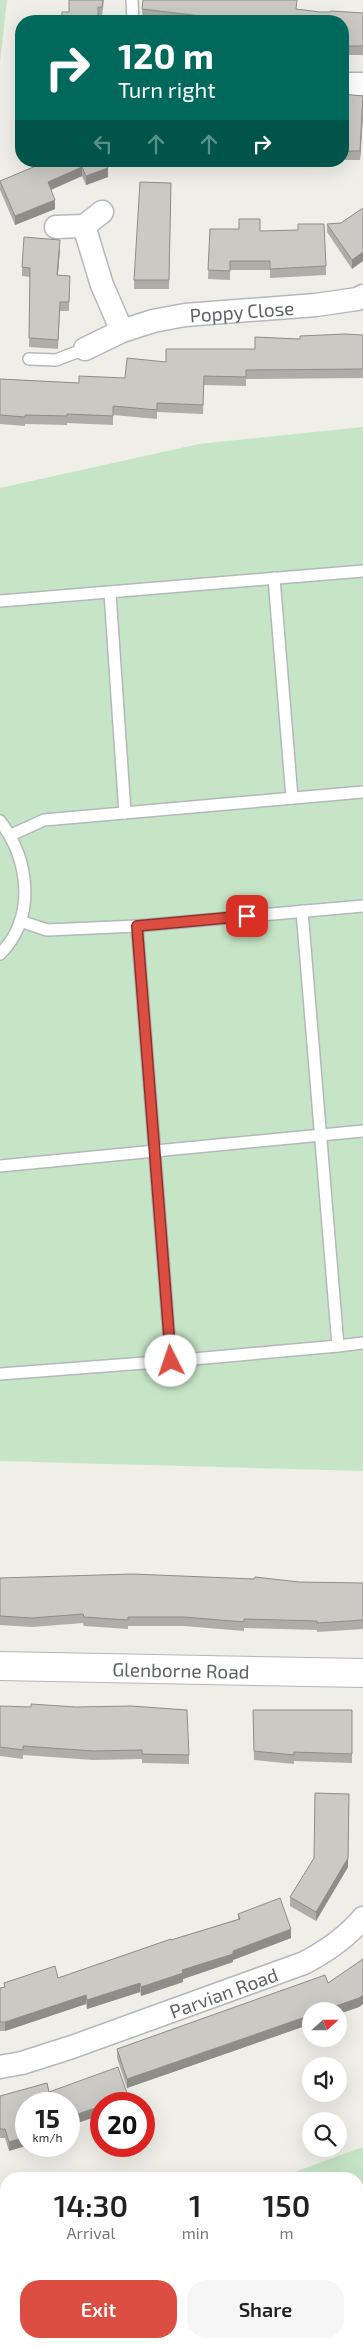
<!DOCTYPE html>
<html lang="en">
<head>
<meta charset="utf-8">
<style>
	:root { --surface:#fff; --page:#f6f6f6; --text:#222; --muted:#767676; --accent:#db4e41 }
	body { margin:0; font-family:"Exo 2",sans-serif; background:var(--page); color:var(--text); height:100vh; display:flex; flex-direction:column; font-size:19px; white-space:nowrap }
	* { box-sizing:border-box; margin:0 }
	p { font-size:16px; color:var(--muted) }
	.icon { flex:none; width:28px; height:28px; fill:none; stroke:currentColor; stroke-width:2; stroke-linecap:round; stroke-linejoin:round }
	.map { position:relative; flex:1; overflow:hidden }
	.drawer { position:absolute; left:0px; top:2172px; width:364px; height:176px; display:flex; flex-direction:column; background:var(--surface); border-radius:20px 20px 0 0; box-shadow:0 5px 20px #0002 }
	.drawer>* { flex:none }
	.guide { position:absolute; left:15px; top:15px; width:334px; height:152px; border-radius:20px; box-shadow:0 5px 20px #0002; background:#00695c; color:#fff; overflow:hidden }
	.needle { width:32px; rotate:69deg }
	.tools { position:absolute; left:302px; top:2002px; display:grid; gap:10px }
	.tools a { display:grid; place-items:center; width:45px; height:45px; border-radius:50%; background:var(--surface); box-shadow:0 5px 20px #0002; font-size:25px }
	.speed { position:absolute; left:15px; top:2092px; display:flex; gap:10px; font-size:25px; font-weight:700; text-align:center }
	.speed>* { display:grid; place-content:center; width:65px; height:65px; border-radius:50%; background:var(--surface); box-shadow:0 5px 20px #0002; line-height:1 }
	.speed small { font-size:12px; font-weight:400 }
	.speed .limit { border:8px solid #d22; background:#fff; color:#111 }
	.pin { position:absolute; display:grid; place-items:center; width:42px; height:42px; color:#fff; margin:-21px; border-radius:10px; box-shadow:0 2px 8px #0006 }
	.me { position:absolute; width:55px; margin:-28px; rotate:356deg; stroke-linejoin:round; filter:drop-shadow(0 0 4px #0008) }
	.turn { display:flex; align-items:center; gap:18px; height:105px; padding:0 20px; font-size:22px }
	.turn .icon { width:65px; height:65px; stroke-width:2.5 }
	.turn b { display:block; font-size:35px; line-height:42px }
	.lanes { display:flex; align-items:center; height:48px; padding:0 20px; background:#0003; justify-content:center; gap:25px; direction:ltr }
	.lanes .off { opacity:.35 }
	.eta { display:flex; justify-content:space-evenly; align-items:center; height:85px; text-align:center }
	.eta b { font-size:30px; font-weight:600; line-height:35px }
	.action { display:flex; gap:10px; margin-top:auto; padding:10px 20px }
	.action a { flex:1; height:58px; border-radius:20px; background:var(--accent); color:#fff; font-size:20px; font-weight:600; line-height:58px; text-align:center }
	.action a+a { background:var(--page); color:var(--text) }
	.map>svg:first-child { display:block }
	.green { fill:#c6e5c6 }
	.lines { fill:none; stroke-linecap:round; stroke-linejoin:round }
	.lane-casing { stroke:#b4b7bb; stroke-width:14 }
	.street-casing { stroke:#b4b7bb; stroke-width:25 }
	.secondary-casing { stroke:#b4b6ba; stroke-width:30 }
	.lane { stroke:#fff; stroke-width:11 }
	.street { stroke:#fff; stroke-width:22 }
	.secondary { stroke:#fff; stroke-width:28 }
	.rail-casing { stroke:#b5b6b6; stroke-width:5.5 }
	.rail { stroke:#fff; stroke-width:4; stroke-dasharray:11; stroke-linecap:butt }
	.wall { fill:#afada9 }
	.shaded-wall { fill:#8e8d89 }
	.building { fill:#cbc9c4; stroke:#8e8d89 }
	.route-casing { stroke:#8e332a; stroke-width:12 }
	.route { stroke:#db4e41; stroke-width:9 }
	.labels { text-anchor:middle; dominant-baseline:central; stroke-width:4; stroke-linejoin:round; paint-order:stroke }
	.street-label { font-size:19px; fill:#5f6266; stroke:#fff }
</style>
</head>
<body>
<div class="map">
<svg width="363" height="2348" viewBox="0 0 363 2348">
	<rect width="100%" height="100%" fill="#efeee7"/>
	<!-- green -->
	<g class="green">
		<polygon points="0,0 7,0 0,62"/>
		<polygon points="363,427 363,1471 0,1461 0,488 199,444"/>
		<polygon points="363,2147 363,2205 358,2207 358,2179 275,2179"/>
		<polygon points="6,2266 6,2342 20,2343 0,2348 0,2268"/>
		<polygon points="363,2304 363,2348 235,2348 251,2342 358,2342 358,2306"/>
	</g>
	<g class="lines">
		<!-- lane casing -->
		<g class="lane-casing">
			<g id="lane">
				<polyline points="132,0 133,21"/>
				<polyline points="29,359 56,360 85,349"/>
				<polyline points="274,578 292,798"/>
				<polyline points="110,593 125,813"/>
				<polyline points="0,601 363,571"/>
				<path d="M 0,821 C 29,859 37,917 0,954"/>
				<polyline points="11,835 44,820 363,792"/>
				<polyline points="20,921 47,930 137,926 363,906"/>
				<polyline points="137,926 171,1361 338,1346 302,911"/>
				<polyline points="0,1166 363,1131"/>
				<polyline points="338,1346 363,1343"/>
				<polyline points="0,1374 171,1361"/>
			</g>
		</g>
		<!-- street casing -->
		<g class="street-casing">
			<g id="street">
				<polyline points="342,84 363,84"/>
				<path id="s1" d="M 84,226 L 102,285 L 122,331 L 153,321 L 185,315 L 316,305 L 357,299 L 363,296"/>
				<polyline points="56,227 84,226 102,212"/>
				<polyline points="85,349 122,331"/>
				<path id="s2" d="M 0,2067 L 22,2063 L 72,2047 L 304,1963 C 327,1951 346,1938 363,1918"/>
			</g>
		</g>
		<!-- secondary casing -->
		<g class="secondary-casing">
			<g id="secondary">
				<path id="s3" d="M 0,1666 L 363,1673"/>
			</g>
		</g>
		<!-- lane -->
		<use href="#lane" class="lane"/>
		<!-- street -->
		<use href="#street" class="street"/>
		<!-- secondary -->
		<use href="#secondary" class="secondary"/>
		<!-- rail casing -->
		<g class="rail-casing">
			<g id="rail">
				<polyline points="358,2228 363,2226"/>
				<polyline points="358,2245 363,2243"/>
				<polyline points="56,2348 70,2342"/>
				<polyline points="90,2348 104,2342"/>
			</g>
		</g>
		<!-- rail -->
		<use href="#rail" class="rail"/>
	</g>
	<!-- wall -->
	<g class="wall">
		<polygon points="104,0 102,16 69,12"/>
		<polygon points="142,9 297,9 320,12 363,13 363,55 342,55 342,21 172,21 142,18"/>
		<polygon points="342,94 363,96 360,160 342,160"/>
		<polygon points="44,161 105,161 108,177 86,185 82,176 51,190 55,209 15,225 0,190 0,181 45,163"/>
		<polygon points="171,183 169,289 134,289 134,280"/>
		<polygon points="363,208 352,269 327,232 327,224 341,223"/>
		<polygon points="210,229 260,231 326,266 326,275 270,278 270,270 230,270 230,280 208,279"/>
		<polygon points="60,249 58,275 70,276 69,311 60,311 58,349 29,347 30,277 22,276 22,267"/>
		<polygon points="363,335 363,378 246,379 246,386 204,385 203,414 157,412 157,419 113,415 113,425 67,423 67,425 25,424 25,426 0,424 0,379 79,383 125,378 166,362 255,349 300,339"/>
		<polygon points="0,1578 363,1583 363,1629 317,1632 317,1630 244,1628 244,1631 184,1626 128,1626 128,1629 84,1626 83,1623 32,1627 0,1625"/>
		<polygon points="0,1706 189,1755 189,1764 142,1763 142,1759 93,1760 23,1755 23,1759 0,1756"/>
		<polygon points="253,1710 352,1710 352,1763 294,1761 294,1764 254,1760"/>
		<polygon points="348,1867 316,1921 290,1906 290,1897"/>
		<polygon points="238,1914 291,1938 233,1960 233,1962 183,1979 183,1982 141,1996 140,1992 87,2009 86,2004 5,2031 0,2031 0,1988 4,1987 4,1983 58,1978 171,1940 238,1919"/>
		<polygon points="363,1959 363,2004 359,2007 127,2088 117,2058 117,2049 328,1983"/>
		<polygon points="49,2092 128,2104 69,2104 9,2151 5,2138 0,2138 0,2096"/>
	</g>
	<!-- shaded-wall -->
	<g class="shaded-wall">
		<polygon points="363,107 363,116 360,160 360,151"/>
		<polygon points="82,167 82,176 48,191 48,182"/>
		<polygon points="108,168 108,177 86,185 86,176"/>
		<polygon points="55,200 55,209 15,225 15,216"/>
		<polygon points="60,240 60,249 57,284 57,275"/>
		<polygon points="363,252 363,261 352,269 352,260"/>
		<polygon points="349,1803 348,1867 316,1921 316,1912"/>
		<polygon points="291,1929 291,1938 233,1960 233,1962 183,1979 183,1982 141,1996 141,1987 182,1970"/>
		<polygon points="140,1983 140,1992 87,2009 87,2000"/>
		<polygon points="86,1995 86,2004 5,2031 5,2022"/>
		<polygon points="363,1995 363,2004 359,2007 339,2014 339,2011 321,2011"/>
		<polygon points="311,2015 311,2024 127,2088 127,2079"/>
		<polygon points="128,2096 128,2104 106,2104"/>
		<polygon points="101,2106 101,2115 69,2126 69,2117"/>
		<polygon points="26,2137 26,2146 9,2151 9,2142"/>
	</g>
	<!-- building -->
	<g class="building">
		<polygon points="69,0 103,0 102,7 98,7 98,21 61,21 62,12 69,12"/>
		<polygon points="143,0 297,0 296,9 320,12 330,12 331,11 363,13 363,46 342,46 342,21 201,21 201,16 142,9"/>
		<polygon points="342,94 363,96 360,151 342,151"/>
		<polygon points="48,161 105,161 108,168 86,176 82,167 48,182 55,200 15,216 0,181"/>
		<polygon points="140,182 171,183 169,280 134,280"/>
		<polygon points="363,208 363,252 352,260 327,224 341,223"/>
		<polygon points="239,219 260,219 260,231 298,230 298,224 324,224 326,266 270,269 270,261 230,261 230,271 208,270 210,229 239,229"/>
		<polygon points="24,237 60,240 57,275 70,276 69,302 60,302 58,340 29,338 30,268 22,267"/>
		<polygon points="345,334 363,335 363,369 246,370 246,377 204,376 203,405 157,403 157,410 113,406 113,416 67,414 67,416 25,415 25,417 0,415 0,379 79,383 79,376 125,378 127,358 166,362 166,349 255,349 255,337 300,339 300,336"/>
		<polygon points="133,1574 254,1579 255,1577 299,1582 363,1583 363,1620 317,1623 317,1621 244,1619 244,1622 184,1617 128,1617 128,1620 84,1617 83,1614 32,1618 0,1616 0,1578"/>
		<polygon points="31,1704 76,1707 131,1706 187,1710 189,1755 142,1754 142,1750 93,1751 23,1746 23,1750 0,1747 0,1706 31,1707"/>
		<polygon points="253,1710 352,1710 352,1754 294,1752 294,1755 254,1751"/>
		<polygon points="315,1793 349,1794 348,1858 316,1912 290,1897 314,1858"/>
		<polygon points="280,1898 291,1929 233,1951 233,1954 182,1970 183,1973 141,1987 140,1983 87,2000 86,1995 5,2022 0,2022 0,1988 5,1987 4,1983 55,1966 58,1978 171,1939 171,1940 240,1919 238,1914"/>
		<polygon points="363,1959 363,1995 359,1998 321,2011 311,2011 311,2015 127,2079 117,2049 325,1975 328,1983"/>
		<polygon points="118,2067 128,2096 106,2104 101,2104 101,2106 69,2117 69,2104 26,2104 26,2137 9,2142 5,2129 0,2129 0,2096 47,2083 49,2092"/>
	</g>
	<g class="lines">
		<!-- route casing -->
		<g class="route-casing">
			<polyline id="route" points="171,1361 137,926 247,916"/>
		</g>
		<!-- route -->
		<use href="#route" class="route"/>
	</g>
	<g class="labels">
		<!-- street labels -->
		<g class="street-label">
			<text stroke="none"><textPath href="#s1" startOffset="234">Poppy Close</textPath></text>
			<text stroke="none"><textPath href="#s3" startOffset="181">Glenborne Road</textPath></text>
			<text stroke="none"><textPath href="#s2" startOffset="236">Parvian Road</textPath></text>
		</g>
	</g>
</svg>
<div class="tools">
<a><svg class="needle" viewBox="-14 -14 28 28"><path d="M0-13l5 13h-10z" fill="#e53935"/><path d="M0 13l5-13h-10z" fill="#767676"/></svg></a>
<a><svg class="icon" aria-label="sound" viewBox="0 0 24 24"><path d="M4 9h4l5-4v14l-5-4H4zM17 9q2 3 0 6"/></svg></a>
<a><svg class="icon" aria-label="search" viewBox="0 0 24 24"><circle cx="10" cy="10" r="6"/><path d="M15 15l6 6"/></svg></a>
</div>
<div class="speed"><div>15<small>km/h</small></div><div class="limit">20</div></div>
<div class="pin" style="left:247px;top:916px;background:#d93025"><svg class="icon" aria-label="arrive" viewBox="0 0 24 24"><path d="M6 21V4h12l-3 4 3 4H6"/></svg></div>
<svg class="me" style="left:171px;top:1361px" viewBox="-20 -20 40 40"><circle r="19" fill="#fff"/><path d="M0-13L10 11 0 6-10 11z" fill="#db4e41"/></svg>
<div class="guide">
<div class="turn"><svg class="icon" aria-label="right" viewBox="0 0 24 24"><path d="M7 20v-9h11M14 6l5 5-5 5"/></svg><div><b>120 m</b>Turn right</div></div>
<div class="lanes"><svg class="icon off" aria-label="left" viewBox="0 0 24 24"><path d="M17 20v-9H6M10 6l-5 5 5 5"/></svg><svg class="icon off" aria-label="ahead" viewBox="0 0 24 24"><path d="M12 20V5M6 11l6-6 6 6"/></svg><svg class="icon off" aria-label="ahead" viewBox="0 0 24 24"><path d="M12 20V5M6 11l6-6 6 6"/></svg><svg class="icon" aria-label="right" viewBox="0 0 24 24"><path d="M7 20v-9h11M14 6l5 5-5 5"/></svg></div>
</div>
<section class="drawer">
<div class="eta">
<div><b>14:30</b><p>Arrival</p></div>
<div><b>1</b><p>min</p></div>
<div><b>150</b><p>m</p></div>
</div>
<div class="action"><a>Exit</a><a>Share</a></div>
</section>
</div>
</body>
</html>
